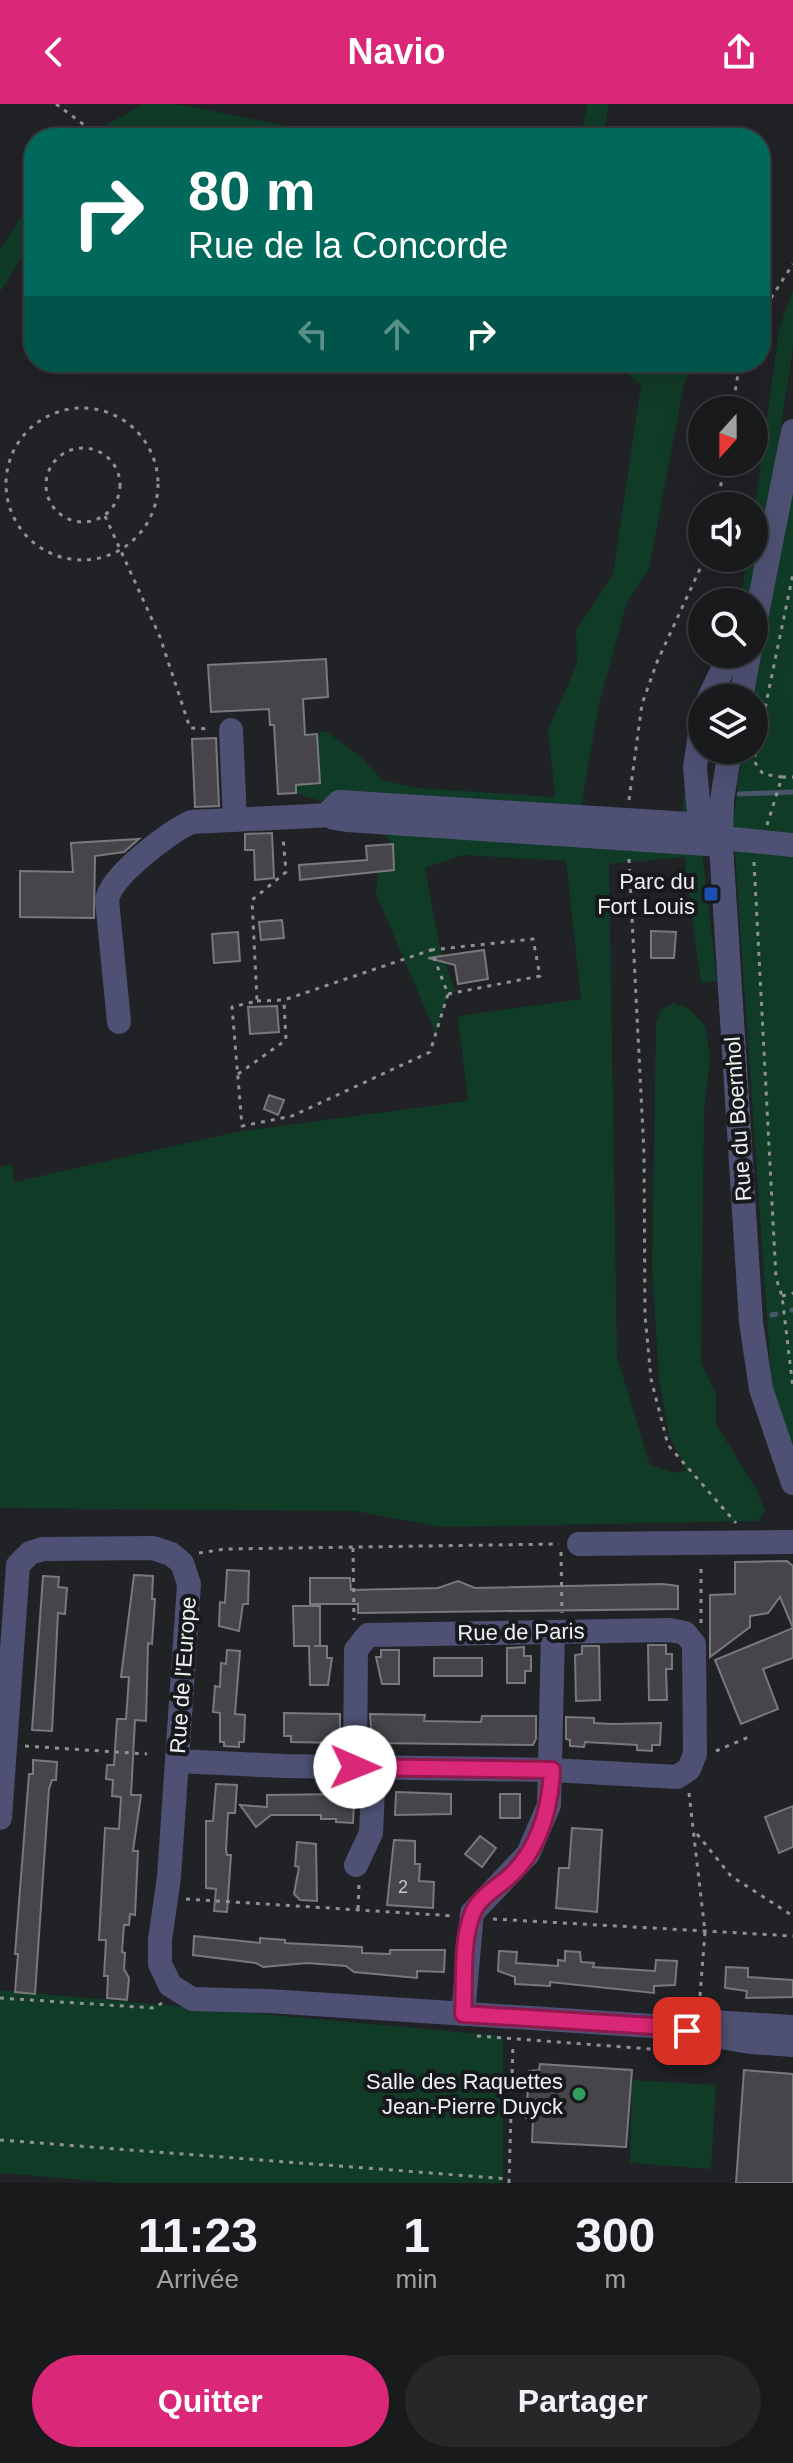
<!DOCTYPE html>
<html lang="fr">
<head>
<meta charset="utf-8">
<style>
	:root { --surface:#181a1c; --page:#252729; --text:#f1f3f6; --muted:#9fa1a3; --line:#36383b; --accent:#db2777 }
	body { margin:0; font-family:Helvetica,sans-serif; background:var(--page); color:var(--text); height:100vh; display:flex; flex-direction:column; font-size:30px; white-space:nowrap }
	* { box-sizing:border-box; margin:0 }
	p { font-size:26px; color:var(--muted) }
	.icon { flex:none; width:44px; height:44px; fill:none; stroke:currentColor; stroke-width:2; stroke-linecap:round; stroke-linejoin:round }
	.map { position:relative; height:2079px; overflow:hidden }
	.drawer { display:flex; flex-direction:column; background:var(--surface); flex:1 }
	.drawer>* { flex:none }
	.banner { position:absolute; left:24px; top:24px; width:746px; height:244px; border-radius:32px; box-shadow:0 8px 32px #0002,0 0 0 2px var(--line); background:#00695c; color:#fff; overflow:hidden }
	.needle { width:52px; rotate:201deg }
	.buttons { position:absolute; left:688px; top:292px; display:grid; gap:16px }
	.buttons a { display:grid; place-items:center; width:80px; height:80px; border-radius:50%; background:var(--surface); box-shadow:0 8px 32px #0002,0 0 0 2px var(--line); font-size:40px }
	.pin { position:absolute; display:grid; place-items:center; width:68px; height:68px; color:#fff; margin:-34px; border-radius:16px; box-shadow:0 4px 12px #0006 }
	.me { position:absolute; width:88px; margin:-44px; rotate:91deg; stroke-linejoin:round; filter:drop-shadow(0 0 6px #0008) }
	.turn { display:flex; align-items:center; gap:28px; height:168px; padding:0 32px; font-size:36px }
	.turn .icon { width:104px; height:104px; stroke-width:2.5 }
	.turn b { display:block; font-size:56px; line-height:68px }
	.lanes { display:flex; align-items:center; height:76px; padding:0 32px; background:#0003; justify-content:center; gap:40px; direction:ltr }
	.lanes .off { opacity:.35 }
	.eta { display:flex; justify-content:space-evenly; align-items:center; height:136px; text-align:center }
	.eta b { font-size:48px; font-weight:600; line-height:56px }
	.action { display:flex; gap:16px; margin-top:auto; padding:16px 32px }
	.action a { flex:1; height:92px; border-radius:48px; background:var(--accent); color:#fff; font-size:32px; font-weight:600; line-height:92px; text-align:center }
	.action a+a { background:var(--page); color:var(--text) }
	header { display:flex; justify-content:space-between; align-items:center; height:104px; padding:0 32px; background:var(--accent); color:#fff; font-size:36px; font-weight:600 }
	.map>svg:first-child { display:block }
	.green { fill:#103b27 }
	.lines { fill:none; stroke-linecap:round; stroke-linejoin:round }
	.stream { stroke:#49566a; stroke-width:5 }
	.building { fill:#47454a; stroke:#79787d; stroke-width:2 }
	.path { stroke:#8f9195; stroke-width:3; stroke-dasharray:4 6; stroke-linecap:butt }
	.minor { stroke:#4e5173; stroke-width:24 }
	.route-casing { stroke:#8e194d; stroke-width:20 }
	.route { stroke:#db2777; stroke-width:14 }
	.transit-dot { fill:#1a4fb4; stroke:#17191d; stroke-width:3 }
	.leisure-dot { fill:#2e9e5b; stroke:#17191d; stroke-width:3 }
	.labels { text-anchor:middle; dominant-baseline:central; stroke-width:8; stroke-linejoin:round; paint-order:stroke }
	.number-label { font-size:18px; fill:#c5c6ca }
	.poi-label { font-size:22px; fill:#eff1f4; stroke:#17191d; text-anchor:end }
	.street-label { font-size:22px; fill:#eff1f4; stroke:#17191d }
</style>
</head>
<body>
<header><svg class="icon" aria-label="back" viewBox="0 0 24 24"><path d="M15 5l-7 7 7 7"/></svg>Navio<svg class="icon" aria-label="share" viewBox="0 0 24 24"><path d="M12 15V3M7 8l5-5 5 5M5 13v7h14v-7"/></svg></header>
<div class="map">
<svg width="793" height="2079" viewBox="0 0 793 2079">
	<rect width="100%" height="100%" fill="#202226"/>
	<!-- green -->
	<g class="green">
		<polygon points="143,0 176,0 349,34 210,34 150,27 145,34 84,34"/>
		<polygon points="588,0 609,0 603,34 580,34"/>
		<polygon points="34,92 34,134 0,188 0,146"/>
		<polygon points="793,186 793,244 757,476 749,498 740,498 747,454 754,454 754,411 779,225"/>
		<polygon points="612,258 694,258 684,280 649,465 627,498 598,604 580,711 681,719 693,610 718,550 697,618 691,651 717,877 701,879 684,753 609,760 617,1253 650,1361 676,1369 686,1366 669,1331 659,1276 652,1163 656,919 661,906 673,899 689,905 705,922 710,953 704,1009 701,1259 716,1291 716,1320 755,1383 765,1407 758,1417 440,1423 355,1407 0,1404 0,1063 12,1060 14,1078 236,1028 468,997 458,912 581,895 566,757 462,751 425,764 440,844 456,888 448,890 436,930 376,790 378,767 392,740 367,709 342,694 320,697 296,689 296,681 319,679 317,630 325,627 359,651 382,676 415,684 555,693 548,626 577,560 576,526 613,470 641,281"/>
		<polygon points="793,381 793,1345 772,1288 733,719 742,646 754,646 752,594"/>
		<polygon points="0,1886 503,1932 503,2079 118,2079 0,2069"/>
		<polygon points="632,1976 716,1981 711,2065 630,2059"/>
	</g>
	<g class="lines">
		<!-- stream -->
		<g class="stream">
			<polyline points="739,690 793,688"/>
			<polyline points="792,1206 793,1206"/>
			<polyline points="772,1211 776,1210"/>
		</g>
	</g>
	<!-- building -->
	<g class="building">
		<polygon points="326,555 328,593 303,595 305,631 317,630 320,679 296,681 296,689 278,690 274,621 270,621 269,605 211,608 208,561"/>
		<polygon points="216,634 219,702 195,703 192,635"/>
		<polygon points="272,729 274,774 255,776 254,746 245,746 245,730"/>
		<polygon points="139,735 124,748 95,752 94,814 20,813 20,767 73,768 71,739"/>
		<polygon points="393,740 394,766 300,776 299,761 367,756 366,742"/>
		<polygon points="282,816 284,834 261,836 259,818"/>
		<polygon points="651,827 676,828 674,854 651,854"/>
		<polygon points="238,828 240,857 214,859 212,830"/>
		<polygon points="484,846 488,875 458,880 455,861 428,854"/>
		<polygon points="277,902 279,928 250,930 248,903"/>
		<polygon points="269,991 284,996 278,1011 264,1005"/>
		<polygon points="787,1457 793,1462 793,1524 780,1493 768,1509 750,1512 750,1523 710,1553 710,1491 735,1490 735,1458"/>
		<polygon points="227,1466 249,1467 248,1500 243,1500 239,1527 219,1522 220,1498 225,1499"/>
		<polygon points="134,1471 153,1472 152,1495 155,1495 152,1540 148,1539 146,1617 135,1616 131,1691 141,1691 133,1747 138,1747 135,1811 130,1810 129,1821 124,1821 122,1848 125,1849 124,1865 129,1874 127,1896 107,1894 108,1872 104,1872 106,1836 99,1836 105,1724 119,1725 121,1693 112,1692 113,1676 106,1675 107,1661 114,1661 117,1615 126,1615 129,1573 121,1573"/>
		<polygon points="43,1472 59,1473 58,1483 67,1484 65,1510 58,1509 52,1627 32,1626"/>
		<polygon points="310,1474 350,1474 351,1486 438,1484 458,1477 475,1484 662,1480 678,1482 678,1505 358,1509 358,1500 310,1500"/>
		<polygon points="293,1502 320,1502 320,1542 314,1542 327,1542 327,1554 332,1554 328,1581 310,1581 309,1542 294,1542"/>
		<polygon points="793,1524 793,1554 763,1565 778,1605 741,1620 715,1556"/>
		<polygon points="648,1541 666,1541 666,1550 672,1550 672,1565 666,1565 667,1596 649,1596"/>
		<polygon points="582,1542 599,1542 600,1596 576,1597 575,1551 582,1550"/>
		<polygon points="524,1543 524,1552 531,1552 531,1567 525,1567 525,1579 507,1579 507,1544"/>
		<polygon points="227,1546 240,1547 235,1610 245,1611 244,1638 239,1638 239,1643 224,1642 224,1638 220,1638 220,1609 213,1608 215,1582 220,1583 221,1559 226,1560"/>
		<polygon points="381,1546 399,1546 399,1580 382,1580 376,1553 381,1553"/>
		<rect x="434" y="1554" width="48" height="18"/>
		<polygon points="284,1609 340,1610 340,1632 336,1632 336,1639 291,1638 291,1632 284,1632"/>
		<polygon points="370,1610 425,1611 424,1617 481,1618 482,1612 536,1612 536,1635 533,1641 372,1639"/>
		<polygon points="566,1613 594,1614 594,1619 612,1620 661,1619 660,1641 652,1641 652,1647 637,1646 637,1641 585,1638 584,1643 570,1642 570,1636 566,1635"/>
		<polygon points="33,1656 57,1658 56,1676 52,1676 49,1685 35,1890 15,1888 18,1850 15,1850 29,1670 33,1670"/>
		<polygon points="344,1678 355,1678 353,1719 336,1718 336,1715 321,1715 321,1711 271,1711 256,1723 240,1701 267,1703 267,1691 343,1690"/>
		<polygon points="216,1680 237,1681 235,1709 228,1709 226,1746 227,1751 231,1751 227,1808 214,1807 216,1785 206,1784 206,1717 213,1717"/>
		<polygon points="396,1688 451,1690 451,1710 395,1711"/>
		<rect x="500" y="1690" width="20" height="24"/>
		<polygon points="793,1702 793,1743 779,1749 765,1713"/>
		<polygon points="572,1724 602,1726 597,1808 556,1804 559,1764 569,1764"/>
		<polygon points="480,1732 496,1744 482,1763 465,1750"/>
		<polygon points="394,1736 415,1737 415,1760 420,1760 419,1777 434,1778 433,1804 387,1801"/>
		<polygon points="297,1738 316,1740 317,1797 300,1796 294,1790 299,1763 295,1762"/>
		<polygon points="194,1832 260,1839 260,1834 285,1836 285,1839 362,1843 362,1849 390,1850 390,1846 445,1846 444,1868 417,1867 417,1874 354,1868 346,1862 307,1859 263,1863 256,1859 193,1851"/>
		<polygon points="499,1847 517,1848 516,1859 558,1862 558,1856 565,1857 565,1847 580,1848 581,1858 594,1859 593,1863 655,1867 656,1856 677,1857 675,1881 654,1882 654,1889 550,1878 550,1882 515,1880 515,1873 498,1867"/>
		<polygon points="726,1863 748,1864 748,1873 793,1876 793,1893 746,1894 747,1887 725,1884"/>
		<polygon points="540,1960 632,1966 626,2043 532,2038 533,2014 526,2014 529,1967 539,1966"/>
		<polygon points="744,1966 793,1970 793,2079 736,2079"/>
	</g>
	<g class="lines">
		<!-- path -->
		<g class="path">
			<polyline points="56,0 102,34"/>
			<polyline points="760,211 793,160"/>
			<circle cx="82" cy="380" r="76"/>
			<polyline points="732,306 740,258"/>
			<circle cx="83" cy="381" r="37"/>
			<polyline points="718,402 724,358"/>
			<polyline points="105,412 160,533 190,624 211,625"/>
			<polyline points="782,673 793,673"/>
			<polyline points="629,696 642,600 657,558 705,454"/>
			<polyline points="767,721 782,673 763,670 754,657 793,470"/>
			<polyline points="629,755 644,1049 645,1211 651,1275 668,1341 736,1419"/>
			<polyline points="754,758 776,1174 782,1192 793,1284"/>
			<polyline points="431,846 533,835 540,872 448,890"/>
			<polyline points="257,897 284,896 431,846 448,890 430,948 292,1012 242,1022 232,903 257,897 252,796 286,768 283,733"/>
			<polyline points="238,970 286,936 284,898"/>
			<polyline points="782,1192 793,1189"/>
			<polyline points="353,1444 354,1516"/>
			<polyline points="561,1448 562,1509"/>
			<polyline points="199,1449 225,1445 559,1440"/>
			<polyline points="701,1519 701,1459"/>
			<polyline points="25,1642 147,1650"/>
			<polyline points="716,1647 751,1632"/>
			<polyline points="689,1689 705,1828 699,1904"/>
			<polyline points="697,1730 731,1772 793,1812"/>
			<polyline points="186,1795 454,1812"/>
			<polyline points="358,1805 359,1781"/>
			<polyline points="493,1815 793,1832"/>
			<polyline points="0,1894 154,1904 162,1899"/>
			<polyline points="477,1932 676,1947"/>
			<polyline points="0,2036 509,2075"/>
			<polyline points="509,2079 513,1939"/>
		</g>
		<!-- minor -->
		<g class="minor">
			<polyline points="754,525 793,327"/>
			<polyline points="709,594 730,550"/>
			<polyline points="741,594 749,550"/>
			<polyline points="231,626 235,716"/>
			<polyline points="730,646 722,696 721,741 751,1218 761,1285 793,1379"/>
			<polyline points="700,720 695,663 702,617"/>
			<polyline points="721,722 339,698 330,707 334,714 347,716 721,741"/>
			<polyline points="721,734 793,741"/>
			<path d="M 119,918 L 107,796 C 111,771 169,729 191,718 L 332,711"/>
			<polyline points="579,1440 793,1438"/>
			<polyline points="178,1657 283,1662 552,1666 677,1673 689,1665 695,1650 694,1540 685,1529 670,1526 368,1531 356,1546 355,1663"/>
			<polyline points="0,1714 18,1461 30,1449 43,1445 153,1444 171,1450 182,1459 189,1480 169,1773 160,1836 160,1860 170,1881 192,1895 268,1897 653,1922 750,1938 793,1941"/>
			<polyline points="356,1761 371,1729 374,1663"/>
			<polyline points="463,1910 472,1809 528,1750 549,1701 553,1529"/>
			<polyline points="711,1918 793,1923"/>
		</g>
	</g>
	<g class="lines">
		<!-- route casing -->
		<g class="route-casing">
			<path id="route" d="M 355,1663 L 552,1666 C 550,1705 540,1744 510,1772 C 497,1784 478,1793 472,1811 C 461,1839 465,1880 463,1910 L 653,1922 L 687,1927"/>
		</g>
		<!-- route -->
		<use href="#route" class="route"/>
	</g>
	<!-- markers -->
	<rect class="transit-dot" x="703" y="782" width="16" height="16" rx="4"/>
	<circle class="leisure-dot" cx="579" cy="1990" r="8"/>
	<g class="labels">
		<!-- number labels -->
		<g class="number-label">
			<text x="403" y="1783">2</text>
		</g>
		<!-- poi labels -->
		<g class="poi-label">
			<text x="695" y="777">Parc du<tspan x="695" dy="25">Fort Louis</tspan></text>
			<text x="563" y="1977">Salle des Raquettes<tspan x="563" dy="25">Jean-Pierre Duyck</tspan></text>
		</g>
		<!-- street labels -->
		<g class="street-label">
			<text transform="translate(738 1015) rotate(-94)">Rue du Boernhol</text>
			<text transform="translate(521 1528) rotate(-1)">Rue de Paris</text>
			<text transform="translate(183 1571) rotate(-86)">Rue de l'Europe</text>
		</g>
	</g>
</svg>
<div class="buttons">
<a><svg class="needle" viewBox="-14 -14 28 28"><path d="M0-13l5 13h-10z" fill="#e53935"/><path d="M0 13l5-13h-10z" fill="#9fa1a3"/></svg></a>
<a><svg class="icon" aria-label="sound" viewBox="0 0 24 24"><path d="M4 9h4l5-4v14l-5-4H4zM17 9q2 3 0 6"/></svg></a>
<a><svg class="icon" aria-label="search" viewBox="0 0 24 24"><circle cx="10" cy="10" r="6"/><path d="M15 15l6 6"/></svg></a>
<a><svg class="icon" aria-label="layers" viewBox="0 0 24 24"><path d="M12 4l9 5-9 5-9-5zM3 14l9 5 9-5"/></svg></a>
</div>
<div class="pin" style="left:687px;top:1927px;background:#d93025"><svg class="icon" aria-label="arrive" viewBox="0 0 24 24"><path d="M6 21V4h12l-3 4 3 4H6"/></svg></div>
<svg class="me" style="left:355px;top:1663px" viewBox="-20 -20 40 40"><circle r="19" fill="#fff"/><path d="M0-13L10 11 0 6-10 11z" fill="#db2777"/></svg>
<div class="banner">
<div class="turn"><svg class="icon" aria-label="right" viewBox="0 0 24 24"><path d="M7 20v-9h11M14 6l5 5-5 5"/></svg><div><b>80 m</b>Rue de la Concorde</div></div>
<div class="lanes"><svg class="icon off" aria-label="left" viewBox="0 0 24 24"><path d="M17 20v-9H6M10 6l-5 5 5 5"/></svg><svg class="icon off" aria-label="ahead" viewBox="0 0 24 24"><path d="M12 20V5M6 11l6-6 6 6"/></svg><svg class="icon" aria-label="right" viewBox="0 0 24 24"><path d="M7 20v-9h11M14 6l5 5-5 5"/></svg></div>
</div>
</div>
<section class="drawer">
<div class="eta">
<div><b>11:23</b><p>Arrivée</p></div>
<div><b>1</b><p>min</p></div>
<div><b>300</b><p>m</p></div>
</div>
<div class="action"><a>Quitter</a><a>Partager</a></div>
</section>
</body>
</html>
